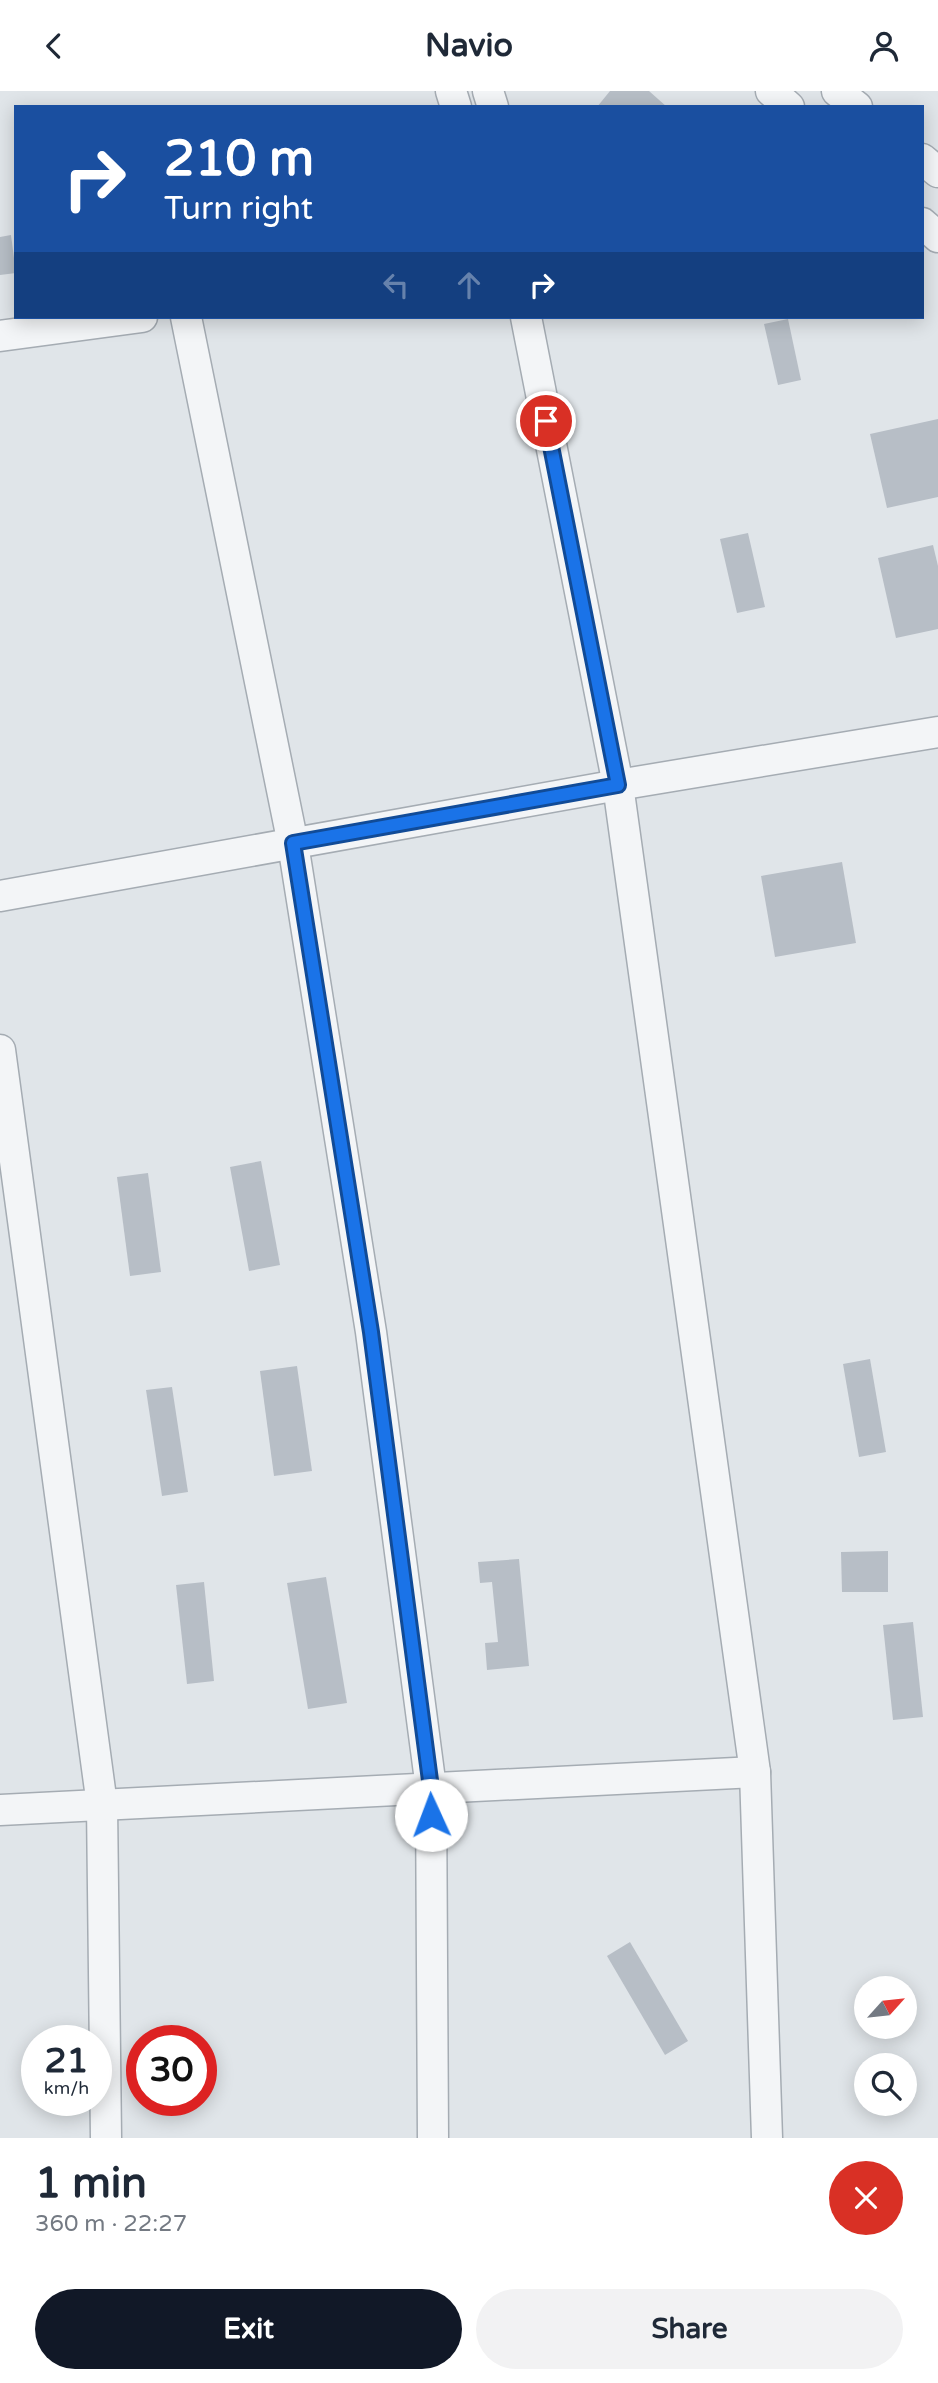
<!DOCTYPE html>
<html lang="en">
<head>
<meta charset="utf-8">
<style>
	:root { --surface:#fff; --page:#f2f2f3; --text:#1f2937; --muted:#747a83; --accent:#111827 }
	body { margin:0; font-family:"Varela Round",sans-serif; background:var(--page); color:var(--text); height:100vh; display:flex; flex-direction:column; font-size:26px; white-space:nowrap }
	* { box-sizing:border-box; margin:0 }
	p { font-size:23px; color:var(--muted) }
	.icon { flex:none; width:38px; height:38px; fill:none; stroke:currentColor; stroke-width:2; stroke-linecap:round; stroke-linejoin:round }
	.map { position:relative; height:2047px; overflow:hidden }
	.side { display:flex; flex-direction:column; background:var(--surface); flex:1 }
	.side>* { flex:none }
	.guide { position:absolute; left:14px; top:14px; width:910px; height:214px; border-radius:0px; box-shadow:0 4px 18px #0003; background:#1a4fa0; color:#fff; overflow:hidden }
	.needle { width:46px; rotate:63deg }
	.fabs { position:absolute; left:854px; top:1885px; display:grid; gap:14px }
	.fabs a { display:grid; place-items:center; width:63px; height:63px; border-radius:50%; background:var(--surface); box-shadow:0 4px 18px #0003; font-size:35px }
	.speed { position:absolute; left:21px; top:1934px; display:flex; gap:14px; font-size:35px; font-weight:700; text-align:center }
	.speed>* { display:grid; place-content:center; width:91px; height:91px; border-radius:50%; background:var(--surface); box-shadow:0 4px 18px #0003; line-height:1 }
	.speed small { font-size:18px; font-weight:400 }
	.speed .limit { border:10px solid #d22; background:#fff; color:#111 }
	.pin { position:absolute; display:grid; place-items:center; width:60px; height:60px; color:#fff; margin:-30px; border:4px solid #fff; border-radius:50%; box-shadow:0 2px 7px #0007 }
	.me { position:absolute; width:77px; margin:-38px; rotate:358deg; stroke-linejoin:round; filter:drop-shadow(0 0 5px #0008) }
	.turn { display:flex; align-items:center; gap:24px; height:147px; padding:0 35px; font-size:32px }
	.turn .icon { width:91px; height:91px; stroke-width:2.5 }
	.turn b { display:block; font-size:49px; line-height:60px }
	.lanes { display:flex; align-items:center; height:66px; padding:0 35px; background:#0003; justify-content:center; gap:35px; direction:ltr }
	.lanes .off { opacity:.35 }
	.round { display:grid; place-items:center; flex:none; width:74px; height:74px; border-radius:37px; background:var(--page) }
	.headline { display:flex; align-items:center; justify-content:space-between; height:119px; padding:0 35px }
	h1 { font-size:42px; font-weight:700; line-height:52px }
	.cta { display:flex; gap:14px; margin-top:auto; padding:14px 35px }
	.cta a { flex:1; height:80px; border-radius:42px; background:var(--accent); color:#fff; font-size:28px; font-weight:700; line-height:80px; text-align:center }
	.cta a+a { background:var(--page); color:var(--text) }
	header { display:flex; justify-content:space-between; align-items:center; height:91px; padding:0 35px; background:var(--surface); font-size:32px; font-weight:700 }
	.map>svg:first-child { display:block }
	.building { fill:#b7bec6 }
	.lines { fill:none; stroke-linecap:round; stroke-linejoin:round }
	.minor-casing { stroke:#a5acb3; stroke-width:33 }
	.minor { stroke:#f3f5f7; stroke-width:30 }
	.route-casing { stroke:#114b97; stroke-width:18 }
	.route { stroke:#1a73e8; stroke-width:12 }
</style>
</head>
<body>
<header><svg class="icon" aria-label="back" viewBox="0 0 24 24"><path d="M15 5l-7 7 7 7"/></svg>Navio<svg class="icon" aria-label="person" viewBox="0 0 24 24"><circle cx="12" cy="8" r="4"/><path d="M4 21q1-7 8-7t8 7"/></svg></header>
<div class="map">
<svg width="938" height="2047" viewBox="0 0 938 2047">
	<rect width="100%" height="100%" fill="#e0e5e9"/>
	<!-- building -->
	<g class="building">
		<polygon points="610,0 649,0 667,16 597,16"/>
		<polygon points="11,144 16,182 0,184 0,146"/>
		<polygon points="788,228 801,289 778,294 764,233"/>
		<polygon points="938,328 938,406 887,417 870,343"/>
		<polygon points="748,442 765,516 737,522 720,448"/>
		<polygon points="933,454 938,475 938,538 896,547 878,467"/>
		<polygon points="842,771 856,852 775,866 761,785"/>
		<polygon points="261,1070 280,1174 249,1180 230,1076"/>
		<polygon points="148,1082 161,1181 130,1185 117,1086"/>
		<polygon points="870,1268 886,1361 859,1366 843,1273"/>
		<polygon points="297,1275 312,1380 274,1385 260,1280"/>
		<polygon points="172,1296 188,1401 162,1405 146,1299"/>
		<polygon points="888,1460 888,1501 842,1501 841,1461"/>
		<polygon points="519,1468 529,1575 487,1579 485,1552 498,1551 492,1491 480,1492 478,1471"/>
		<polygon points="326,1486 347,1612 308,1618 287,1492"/>
		<polygon points="204,1491 214,1590 187,1593 176,1494"/>
		<polygon points="913,1531 923,1626 893,1629 883,1534"/>
		<polygon points="630,1851 688,1950 665,1964 607,1865"/>
	</g>
	<g class="lines">
		<!-- minor casing -->
		<g class="minor-casing">
			<g id="minor">
				<polyline points="451,0 456,16"/>
				<polyline points="488,0 493,16"/>
				<polyline points="771,0 789,16"/>
				<polyline points="837,0 857,16"/>
				<polyline points="922,68 938,81"/>
				<polyline points="922,132 938,146"/>
				<polyline points="186,226 293,753 371,1241 431,1697 433,2047"/>
				<polyline points="526,226 618,694 755,1681 767,2047"/>
				<polyline points="0,245 142,226"/>
				<polyline points="0,805 618,694 938,641"/>
				<polyline points="0,959 102,1714 106,2047"/>
				<polyline points="0,1719 755,1681"/>
			</g>
		</g>
		<!-- minor -->
		<use href="#minor" class="minor"/>
	</g>
	<g class="lines">
		<!-- route casing -->
		<g class="route-casing">
			<polyline id="route" points="431,1724 431,1697 371,1241 293,752 618,694 546,330"/>
		</g>
		<!-- route -->
		<use href="#route" class="route"/>
	</g>
</svg>
<div class="fabs">
<a><svg class="needle" viewBox="-14 -14 28 28"><path d="M0-13l5 13h-10z" fill="#e53935"/><path d="M0 13l5-13h-10z" fill="#747a83"/></svg></a>
<a><svg class="icon" aria-label="search" viewBox="0 0 24 24"><circle cx="10" cy="10" r="6"/><path d="M15 15l6 6"/></svg></a>
</div>
<div class="speed"><div>21<small>km/h</small></div><div class="limit">30</div></div>
<div class="pin" style="left:546px;top:330px;background:#d93025"><svg class="icon" aria-label="arrive" viewBox="0 0 24 24"><path d="M6 21V4h12l-3 4 3 4H6"/></svg></div>
<svg class="me" style="left:431px;top:1724px" viewBox="-20 -20 40 40"><circle r="19" fill="#fff"/><path d="M0-13L10 11 0 6-10 11z" fill="#1a73e8"/></svg>
<div class="guide">
<div class="turn"><svg class="icon" aria-label="right" viewBox="0 0 24 24"><path d="M7 20v-9h11M14 6l5 5-5 5"/></svg><div><b>210 m</b>Turn right</div></div>
<div class="lanes"><svg class="icon off" aria-label="left" viewBox="0 0 24 24"><path d="M17 20v-9H6M10 6l-5 5 5 5"/></svg><svg class="icon off" aria-label="ahead" viewBox="0 0 24 24"><path d="M12 20V5M6 11l6-6 6 6"/></svg><svg class="icon" aria-label="right" viewBox="0 0 24 24"><path d="M7 20v-9h11M14 6l5 5-5 5"/></svg></div>
</div>
</div>
<section class="side">
<div class="headline"><div><h1>1 min</h1><p>360 m · 22:27</p></div><a class="round" style="background:#d93025;color:#fff"><svg class="icon" aria-label="close" viewBox="0 0 24 24"><path d="M6 6l12 12M18 6L6 18"/></svg></a></div>
<div class="cta"><a>Exit</a><a>Share</a></div>
</section>
</body>
</html>
